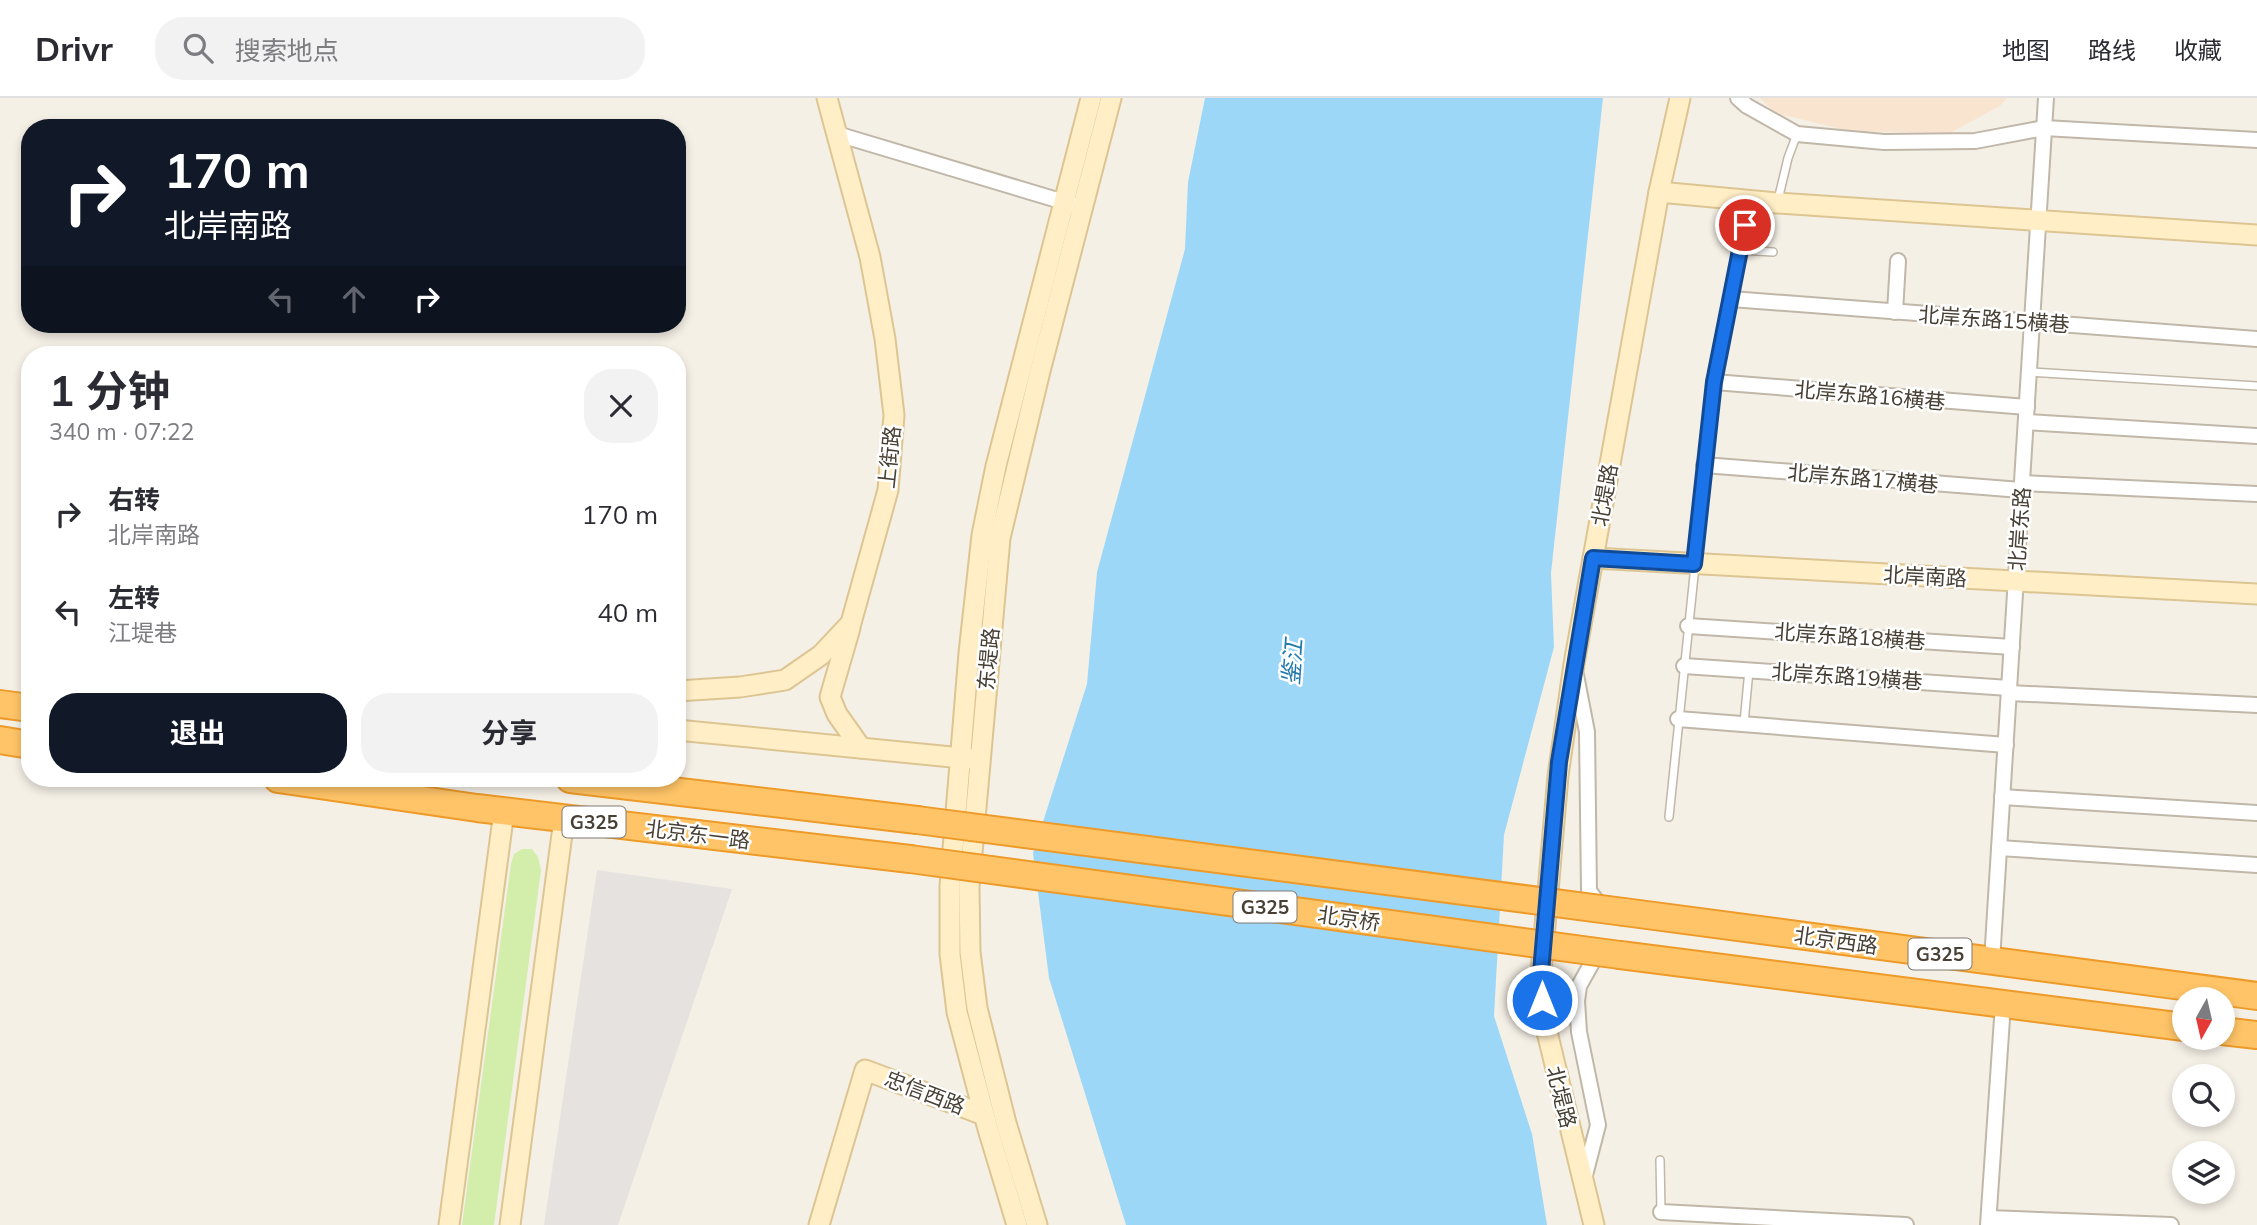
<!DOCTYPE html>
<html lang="zh">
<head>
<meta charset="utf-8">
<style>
	:root { --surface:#fff; --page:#f2f2f3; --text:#2b2b33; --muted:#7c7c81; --line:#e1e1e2; --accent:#111827 }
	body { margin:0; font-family:Mulish,"Noto Sans SC",sans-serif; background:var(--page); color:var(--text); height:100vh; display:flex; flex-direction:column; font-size:26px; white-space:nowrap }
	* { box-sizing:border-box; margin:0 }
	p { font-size:23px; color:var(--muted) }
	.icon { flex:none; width:38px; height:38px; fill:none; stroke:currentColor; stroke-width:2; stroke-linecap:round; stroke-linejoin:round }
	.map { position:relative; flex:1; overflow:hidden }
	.side { position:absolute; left:21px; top:248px; width:665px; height:441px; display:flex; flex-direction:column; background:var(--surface); border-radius:28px; box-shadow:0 4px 10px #0003 }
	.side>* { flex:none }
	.top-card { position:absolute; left:21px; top:21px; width:665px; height:214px; border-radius:28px; box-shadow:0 4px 10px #0003; background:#111827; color:#fff; overflow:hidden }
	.needle { width:46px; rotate:188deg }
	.tools { position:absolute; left:2172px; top:889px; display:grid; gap:14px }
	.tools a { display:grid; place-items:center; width:63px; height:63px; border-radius:50%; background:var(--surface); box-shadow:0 4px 10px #0003; font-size:35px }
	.pin { position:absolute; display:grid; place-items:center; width:60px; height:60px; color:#fff; margin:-30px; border:4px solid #fff; border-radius:50%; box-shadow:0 2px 7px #0007 }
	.me { position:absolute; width:77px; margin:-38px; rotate:0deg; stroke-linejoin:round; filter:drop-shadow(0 0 5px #0008) }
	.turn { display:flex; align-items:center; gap:24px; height:147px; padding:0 28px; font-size:32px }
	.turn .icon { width:91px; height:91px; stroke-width:2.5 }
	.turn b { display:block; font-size:49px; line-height:60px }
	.lanes { display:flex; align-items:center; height:66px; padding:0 28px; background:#0003; justify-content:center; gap:35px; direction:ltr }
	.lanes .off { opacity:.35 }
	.round { display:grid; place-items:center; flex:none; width:74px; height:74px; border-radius:28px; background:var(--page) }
	.overview { display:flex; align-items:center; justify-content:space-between; height:119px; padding:0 28px }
	h1 { font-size:42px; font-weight:700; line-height:52px }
	.button { display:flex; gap:14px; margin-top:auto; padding:14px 28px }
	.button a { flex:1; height:80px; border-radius:28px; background:var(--accent); color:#fff; font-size:28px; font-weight:700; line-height:80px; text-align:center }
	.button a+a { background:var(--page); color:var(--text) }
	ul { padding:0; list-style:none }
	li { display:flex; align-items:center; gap:21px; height:98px; padding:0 28px }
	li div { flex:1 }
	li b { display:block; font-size:26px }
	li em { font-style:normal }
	header { display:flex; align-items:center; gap:42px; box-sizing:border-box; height:98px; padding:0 35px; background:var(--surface); border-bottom:2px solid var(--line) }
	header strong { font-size:33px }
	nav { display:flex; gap:38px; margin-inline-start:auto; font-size:24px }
	.search { width:490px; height:63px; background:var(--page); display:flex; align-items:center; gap:18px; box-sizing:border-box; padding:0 24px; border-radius:28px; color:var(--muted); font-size:26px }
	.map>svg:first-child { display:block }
	.commercial { fill:#f9e5cf }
	.green { fill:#d3edab }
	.parking { fill:#e5e2df }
	.water { fill:#9dd7f8 }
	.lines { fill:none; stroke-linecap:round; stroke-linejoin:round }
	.lane-casing { stroke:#c1b7a8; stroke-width:10 }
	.street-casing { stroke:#c1b7a8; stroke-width:18 }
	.secondary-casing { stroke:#ddc593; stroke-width:23 }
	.highway-casing { stroke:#ed9a28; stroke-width:30 }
	.lane { stroke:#fff; stroke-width:7 }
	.street { stroke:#fff; stroke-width:14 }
	.secondary { stroke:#ffeec6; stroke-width:19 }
	.highway { stroke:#ffc467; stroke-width:26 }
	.highway-bridge-casing { stroke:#ed9a28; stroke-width:30; stroke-linecap:butt }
	.highway-bridge { stroke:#ffc467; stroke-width:26 }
	.route-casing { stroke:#114b97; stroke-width:18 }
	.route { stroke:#1a73e8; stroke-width:12 }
	.labels { text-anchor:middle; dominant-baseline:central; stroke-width:5; stroke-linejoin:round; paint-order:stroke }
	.shield { fill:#fff; stroke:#7f7972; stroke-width:2 }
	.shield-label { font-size:19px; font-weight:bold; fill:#484035 }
	.street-label { font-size:21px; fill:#484035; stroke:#fff }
	.water-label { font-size:23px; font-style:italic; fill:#207aae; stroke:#fff }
</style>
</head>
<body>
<header>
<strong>Drivr</strong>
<div class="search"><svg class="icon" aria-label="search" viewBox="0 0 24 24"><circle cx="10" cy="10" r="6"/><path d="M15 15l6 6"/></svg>搜索地点</div>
<nav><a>地图</a><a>路线</a><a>收藏</a></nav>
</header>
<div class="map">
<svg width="2257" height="1127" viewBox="0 0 2257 1127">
	<rect width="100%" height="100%" fill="#f5f0e6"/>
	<!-- commercial -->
	<polygon class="commercial" points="1760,0 2007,0 2000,8 1950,35 1850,33 1775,15"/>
	<!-- green -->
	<polygon class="green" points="522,751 532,751 538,759 541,772 494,1127 462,1127 511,766 514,756"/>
	<!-- parking -->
	<polygon class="parking" points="597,772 732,791 618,1127 544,1127"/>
	<!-- water -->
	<polygon class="water" points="1205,0 1603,0 1551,475 1554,549 1504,737 1494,918 1532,1036 1547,1127 1126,1127 1049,880 1033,755 1087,586 1097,474 1185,151 1188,84"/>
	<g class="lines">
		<!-- lane casing -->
		<g class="lane-casing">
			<g id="lane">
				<polyline points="1778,102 1788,60 1797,36"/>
				<polyline points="1740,152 1773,154"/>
				<polyline points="2030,274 2257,288"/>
				<polyline points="1744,625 1749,572"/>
				<polyline points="1669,719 1714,284 1749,103"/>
				<polyline points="1660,1062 1661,1114"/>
			</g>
		</g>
		<!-- street casing -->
		<g class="street-casing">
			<g id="street">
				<polyline points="1738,0 1747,8 1797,36 1884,44 1975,43 2044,30 2257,42"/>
				<polyline points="837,36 1074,107"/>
				<polyline points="1731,201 2257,241"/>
				<polyline points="1895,214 1898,163"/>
				<polyline points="1714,284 2027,309"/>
				<polyline points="2026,324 2257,338"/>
				<polyline points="1704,367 2021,392"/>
				<polyline points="2022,385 2257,396"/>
				<polyline points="1688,528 2012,549"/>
				<polyline points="1684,568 2009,590"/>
				<polyline points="1576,577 1587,634 1589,793 1602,810"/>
				<polyline points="2009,595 2257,607"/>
				<polyline points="1678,621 2006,647"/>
				<polyline points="2002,699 2257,715"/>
				<polyline points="1999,750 2257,767"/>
				<polyline points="1992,863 2046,0"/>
				<polyline points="1584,1081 1598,1027 1579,934 1577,903 1579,888 1598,854"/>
				<polyline points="1661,1114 1906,1127"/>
				<polyline points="1989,1120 2171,1127"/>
				<polyline points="1988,1127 2003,906"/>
			</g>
		</g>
		<!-- secondary casing -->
		<g class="secondary-casing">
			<g id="secondary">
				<polyline points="1659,94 1777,105 2257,137"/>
				<polyline points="1593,460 2257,496"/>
				<polyline points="850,530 830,599 837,616 861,650"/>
				<polyline points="677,593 740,589 785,582 821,557 851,525 888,392 894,317 885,241 870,159 827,0"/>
				<polyline points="677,632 972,661"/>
				<polyline points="449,1127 504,713"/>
				<polyline points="510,1127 564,721"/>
				<polyline points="819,1127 865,972 984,1017"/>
				<polyline points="1017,1127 988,1031 957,914 950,856 950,788 969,555 982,437 996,368 1091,0"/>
				<polyline points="1037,1127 1006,1025 977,910 970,854 969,789 1000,440 1040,273 1111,0"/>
				<polyline points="1594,1127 1547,934 1542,902 1541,874 1558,678 1574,566 1659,94 1680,0"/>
			</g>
		</g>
		<!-- highway casing -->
		<g class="highway-casing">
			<g id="highway">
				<polyline points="0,606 30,610"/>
				<polyline points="0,642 30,647"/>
				<polyline points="278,681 477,710 910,761"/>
				<polyline points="570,681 917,722"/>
				<polyline points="1624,814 2257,898"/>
				<polyline points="1620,857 2184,929"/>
				<polyline points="2222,933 2257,937"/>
			</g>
		</g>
		<!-- lane -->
		<use href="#lane" class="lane"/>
		<!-- street -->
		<use href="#street" class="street"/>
		<!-- secondary -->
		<use href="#secondary" class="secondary"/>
		<!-- highway -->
		<use href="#highway" class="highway"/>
		<!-- highway-bridge casing -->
		<g class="highway-bridge-casing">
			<g id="highway-bridge">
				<polyline points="917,722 1624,814"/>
				<polyline points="910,761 1620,857"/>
			</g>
		</g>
		<!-- highway-bridge -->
		<use href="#highway-bridge" class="highway-bridge"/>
	</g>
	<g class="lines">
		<!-- route casing -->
		<g class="route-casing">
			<polyline id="route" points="1542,902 1541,874 1559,664 1593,460 1694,466 1714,284 1745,127"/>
		</g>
		<!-- route -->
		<use href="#route" class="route"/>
	</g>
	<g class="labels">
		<!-- shield labels -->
		<g class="shield">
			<rect x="562.5" y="708.5" width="63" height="31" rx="5"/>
			<rect x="1233.5" y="793.5" width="63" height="31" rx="5"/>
			<rect x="1908.5" y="840.5" width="63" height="31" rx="5"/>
		</g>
		<g class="shield-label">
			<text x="594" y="724">G325</text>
			<text x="1265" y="809">G325</text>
			<text x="1940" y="856">G325</text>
		</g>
		<!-- street labels -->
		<g class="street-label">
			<text transform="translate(1994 221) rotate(4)">北岸东路15横巷</text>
			<text transform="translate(1870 297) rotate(5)">北岸东路16横巷</text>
			<text transform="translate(889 359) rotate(-84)">上街路</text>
			<text transform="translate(1863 380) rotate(5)">北岸东路17横巷</text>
			<text transform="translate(1604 397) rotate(-80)">北堤路</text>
			<text transform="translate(2019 431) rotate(-86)">北岸东路</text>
			<text transform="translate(1925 478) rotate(3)">北岸南路</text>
			<text transform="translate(1850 538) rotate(4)">北岸东路18横巷</text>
			<text transform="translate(988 561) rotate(-85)">东堤路</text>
			<text transform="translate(1847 578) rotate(4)">北岸东路19横巷</text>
			<text transform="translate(698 736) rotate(7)">北京东一路</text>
			<text transform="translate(1349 820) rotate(8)">北京桥</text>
			<text transform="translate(1836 842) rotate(8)">北京西路</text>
			<text transform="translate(925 994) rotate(21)">忠信西路</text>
			<text transform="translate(1562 999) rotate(76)">北堤路</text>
		</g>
		<!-- water labels -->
		<g class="water-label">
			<text transform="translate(1292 564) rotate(-86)">鉴江</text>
		</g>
	</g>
</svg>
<div class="tools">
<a><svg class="needle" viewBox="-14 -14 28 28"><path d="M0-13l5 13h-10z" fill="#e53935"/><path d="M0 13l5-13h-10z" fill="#7c7c81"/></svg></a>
<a><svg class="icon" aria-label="search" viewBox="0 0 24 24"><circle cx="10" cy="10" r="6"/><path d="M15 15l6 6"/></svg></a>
<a><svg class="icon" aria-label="layers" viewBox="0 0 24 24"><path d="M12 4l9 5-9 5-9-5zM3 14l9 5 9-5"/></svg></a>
</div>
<div class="pin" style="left:1745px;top:127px;background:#d93025"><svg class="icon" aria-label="arrive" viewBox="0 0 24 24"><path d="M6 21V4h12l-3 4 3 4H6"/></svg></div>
<svg class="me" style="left:1542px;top:902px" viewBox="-20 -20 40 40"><circle r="17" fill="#1a73e8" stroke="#fff" stroke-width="3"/><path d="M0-11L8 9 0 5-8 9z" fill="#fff"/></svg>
<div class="top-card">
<div class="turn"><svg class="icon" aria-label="right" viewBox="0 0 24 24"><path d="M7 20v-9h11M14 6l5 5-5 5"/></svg><div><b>170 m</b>北岸南路</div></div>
<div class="lanes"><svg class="icon off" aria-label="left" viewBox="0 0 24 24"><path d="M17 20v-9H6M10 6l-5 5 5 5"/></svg><svg class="icon off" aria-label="ahead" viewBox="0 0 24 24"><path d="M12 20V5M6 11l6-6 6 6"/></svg><svg class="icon" aria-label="right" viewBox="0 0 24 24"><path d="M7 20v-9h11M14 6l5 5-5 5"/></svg></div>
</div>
<section class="side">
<div class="overview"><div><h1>1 分钟</h1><p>340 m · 07:22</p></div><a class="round"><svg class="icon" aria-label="close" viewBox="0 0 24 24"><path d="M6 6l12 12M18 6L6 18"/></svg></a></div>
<ul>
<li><svg class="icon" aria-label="right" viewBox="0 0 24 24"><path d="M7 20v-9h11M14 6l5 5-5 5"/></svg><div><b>右转</b><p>北岸南路</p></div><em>170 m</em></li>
<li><svg class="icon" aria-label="left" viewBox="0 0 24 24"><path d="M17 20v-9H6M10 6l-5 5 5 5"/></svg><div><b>左转</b><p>江堤巷</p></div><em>40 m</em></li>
</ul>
<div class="button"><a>退出</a><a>分享</a></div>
</section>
</div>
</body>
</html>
